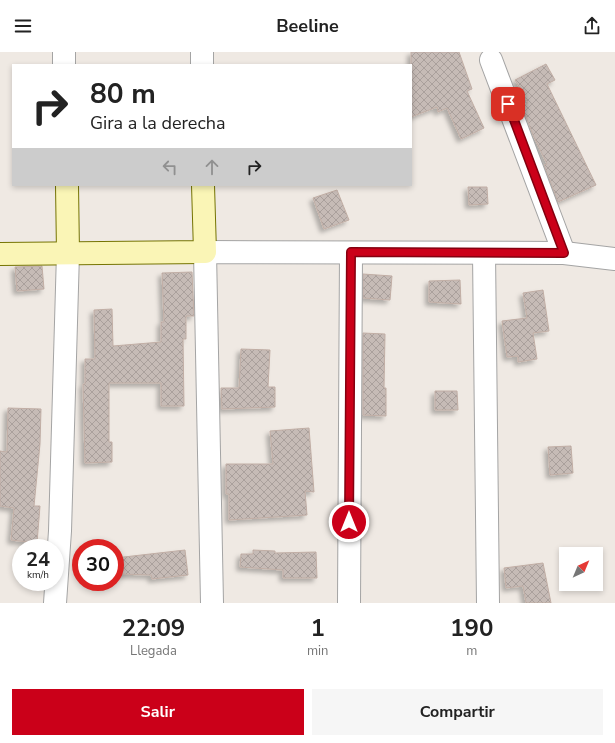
<!DOCTYPE html>
<html lang="es">
<head>
<meta charset="utf-8">
<style>
	:root { --surface:#fff; --page:#f6f6f6; --text:#222; --muted:#767676; --accent:#cb0019 }
	body { margin:0; font-family:"Nunito Sans",sans-serif; background:var(--page); color:var(--text); height:100vh; display:flex; flex-direction:column; font-size:15px; white-space:nowrap }
	* { box-sizing:border-box; margin:0 }
	p { font-size:13px; color:var(--muted) }
	.icon { flex:none; width:22px; height:22px; fill:none; stroke:currentColor; stroke-width:2; stroke-linecap:round; stroke-linejoin:round }
	.map { position:relative; height:551px; overflow:hidden }
	.details { display:flex; flex-direction:column; background:var(--surface); flex:1 }
	.details>* { flex:none }
	.hud { position:absolute; left:12px; top:12px; width:400px; height:122px; border-radius:0px; box-shadow:0 2px 6px #0003; background:#fff; color:var(--text); overflow:hidden }
	.needle { width:26px; rotate:44deg }
	.controls { position:absolute; left:559px; top:495px; display:grid; gap:8px }
	.controls a { display:grid; place-items:center; width:44px; height:44px; border-radius:0px; background:var(--surface); box-shadow:0 2px 6px #0003; font-size:20px }
	.speed { position:absolute; left:12px; top:487px; display:flex; gap:8px; font-size:20px; font-weight:700; text-align:center }
	.speed>* { display:grid; place-content:center; width:52px; height:52px; border-radius:50%; background:var(--surface); box-shadow:0 2px 6px #0003; line-height:1 }
	.speed small { font-size:10px; font-weight:400 }
	.speed .limit { border:6px solid #d22; background:#fff; color:#111 }
	.pin { position:absolute; display:grid; place-items:center; width:34px; height:34px; color:#fff; margin:-17px; border-radius:8px; box-shadow:0 2px 6px #0006 }
	.me { position:absolute; width:44px; margin:-22px; rotate:0deg; stroke-linejoin:round; filter:drop-shadow(0 0 3px #0008) }
	.turn { display:flex; align-items:center; gap:14px; height:84px; padding:0 12px; font-size:18px }
	.turn .icon { width:52px; height:52px; stroke-width:2.5 }
	.turn b { display:block; font-size:28px; line-height:34px }
	.lanes { display:flex; align-items:center; height:38px; padding:0 12px; background:#0003; justify-content:center; gap:20px; direction:ltr }
	.lanes .off { opacity:.35 }
	.eta { display:flex; justify-content:space-evenly; align-items:center; height:68px; text-align:center }
	.eta b { font-size:24px; font-weight:700; line-height:28px }
	.action { display:flex; gap:8px; margin-top:auto; padding:8px 12px }
	.action a { flex:1; height:46px; border-radius:0px; background:var(--accent); color:#fff; font-size:16px; font-weight:700; line-height:46px; text-align:center }
	.action a+a { background:var(--page); color:var(--text) }
	header { display:flex; justify-content:space-between; align-items:center; height:52px; padding:0 12px; background:var(--surface); font-size:18px; font-weight:700 }
	.map>svg:first-child { display:block }
	.building { fill:url(#building-cross-hatch); stroke:#c1aea5; filter:url(#shadow) }
	.lines { fill:none; stroke-linecap:round; stroke-linejoin:round }
	.street-casing { stroke:#a4a4a4; stroke-width:24 }
	.secondary-casing { stroke:#757403; stroke-width:24 }
	.street { stroke:#fff; stroke-width:22 }
	.secondary { stroke:#faf5b6; stroke-width:22 }
	.route-casing { stroke:#840010; stroke-width:10 }
	.route { stroke:#cb0019; stroke-width:7 }
</style>
</head>
<body>
<header><svg class="icon" aria-label="menu" viewBox="0 0 24 24"><path d="M4 6h16M4 12h16M4 18h16"/></svg>Beeline<svg class="icon" aria-label="share" viewBox="0 0 24 24"><path d="M12 15V3M7 8l5-5 5 5M5 13v7h14v-7"/></svg></header>
<div class="map">
<svg width="615" height="551" viewBox="0 0 615 551">
	<defs>
		<pattern id="building-cross-hatch" width="8" height="8" patternUnits="userSpaceOnUse"><rect width="8" height="8" fill="#c6bbb6"/><path d="M0 0l8 8M0 8l8-8" fill="none" stroke="#aaa09c"/></pattern>
		<filter id="shadow"><feDropShadow dx="-3.5" dy="3.5" stdDeviation="2" flood-color="#0004"/></filter>
	</defs>
	<rect width="100%" height="100%" fill="#efe9e3"/>
	<!-- building -->
	<g class="building">
		<polygon points="411,0 459,0 472,37 467,39 484,76 461,87 447,56 438,60 437,55 411,65"/>
		<polygon points="546,12 555,28 547,32 596,133 558,150 544,113 547,112 533,83 522,54 528,51 515,28"/>
		<polygon points="468,135 487,135 488,152 469,153"/>
		<polygon points="337,138 349,168 324,177 313,146"/>
		<polygon points="42,214 44,237 17,239 15,215"/>
		<polygon points="192,220 194,264 186,264 186,287 183,287 184,354 161,354 161,331 109,331 109,390 112,390 112,410 85,411 83,332 85,332 85,307 95,307 94,258 112,257 113,294 161,290 161,270 164,270 162,221"/>
		<polygon points="363,222 392,224 390,248 363,246"/>
		<polygon points="460,228 461,252 429,250 429,229"/>
		<polygon points="543,238 549,279 533,281 537,307 518,310 518,304 507,305 502,269 527,266 523,241"/>
		<polygon points="363,281 385,282 384,336 386,336 386,364 363,363"/>
		<polygon points="241,297 270,298 268,335 275,335 275,355 222,357 221,336 239,336"/>
		<polygon points="435,339 457,339 458,358 435,358"/>
		<polygon points="8,356 41,357 40,392 34,454 40,454 37,491 11,488 14,456 0,454 0,399 7,400"/>
		<polygon points="309,376 314,440 305,439 307,463 229,468 229,442 226,442 226,412 273,412 270,379"/>
		<polygon points="571,394 573,421 550,423 548,395"/>
		<polygon points="185,498 188,523 152,527 151,523 115,522 115,506"/>
		<polygon points="253,498 275,499 275,501 316,500 317,526 283,526 283,518 240,515 241,502 253,502"/>
		<polygon points="543,511 551,551 526,551 523,534 506,536 504,516"/>
	</g>
	<g class="lines">
		<!-- street casing -->
		<g class="street-casing">
			<g id="street">
				<polyline points="64,0 64,13"/>
				<polyline points="202,0 202,13"/>
				<polyline points="491,8 564,201"/>
				<polyline points="484,201 488,551"/>
				<polyline points="55,551 60,479 68,201"/>
				<polyline points="212,551 205,200 564,201 615,207"/>
				<polyline points="349,551 351,201"/>
			</g>
		</g>
		<!-- secondary casing -->
		<g class="secondary-casing">
			<g id="secondary">
				<polyline points="67,133 68,201"/>
				<polyline points="0,202 205,200 203,133"/>
			</g>
		</g>
		<!-- street -->
		<use href="#street" class="street"/>
		<!-- secondary -->
		<use href="#secondary" class="secondary"/>
	</g>
	<g class="lines">
		<!-- route casing -->
		<g class="route-casing">
			<polyline id="route" points="349,470 351,200 564,201 508,52"/>
		</g>
		<!-- route -->
		<use href="#route" class="route"/>
	</g>
</svg>
<div class="controls">
<a><svg class="needle" viewBox="-14 -14 28 28"><path d="M0-13l5 13h-10z" fill="#e53935"/><path d="M0 13l5-13h-10z" fill="#767676"/></svg></a>
</div>
<div class="speed"><div>24<small>km/h</small></div><div class="limit">30</div></div>
<div class="pin" style="left:508px;top:52px;background:#d93025"><svg class="icon" aria-label="arrive" viewBox="0 0 24 24"><path d="M6 21V4h12l-3 4 3 4H6"/></svg></div>
<svg class="me" style="left:349px;top:470px" viewBox="-20 -20 40 40"><circle r="17" fill="#cb0019" stroke="#fff" stroke-width="3"/><path d="M0-11L8 9 0 5-8 9z" fill="#fff"/></svg>
<div class="hud">
<div class="turn"><svg class="icon" aria-label="right" viewBox="0 0 24 24"><path d="M7 20v-9h11M14 6l5 5-5 5"/></svg><div><b>80 m</b>Gira a la derecha</div></div>
<div class="lanes"><svg class="icon off" aria-label="left" viewBox="0 0 24 24"><path d="M17 20v-9H6M10 6l-5 5 5 5"/></svg><svg class="icon off" aria-label="ahead" viewBox="0 0 24 24"><path d="M12 20V5M6 11l6-6 6 6"/></svg><svg class="icon" aria-label="right" viewBox="0 0 24 24"><path d="M7 20v-9h11M14 6l5 5-5 5"/></svg></div>
</div>
</div>
<section class="details">
<div class="eta">
<div><b>22:09</b><p>Llegada</p></div>
<div><b>1</b><p>min</p></div>
<div><b>190</b><p>m</p></div>
</div>
<div class="action"><a>Salir</a><a>Compartir</a></div>
</section>
</body>
</html>
